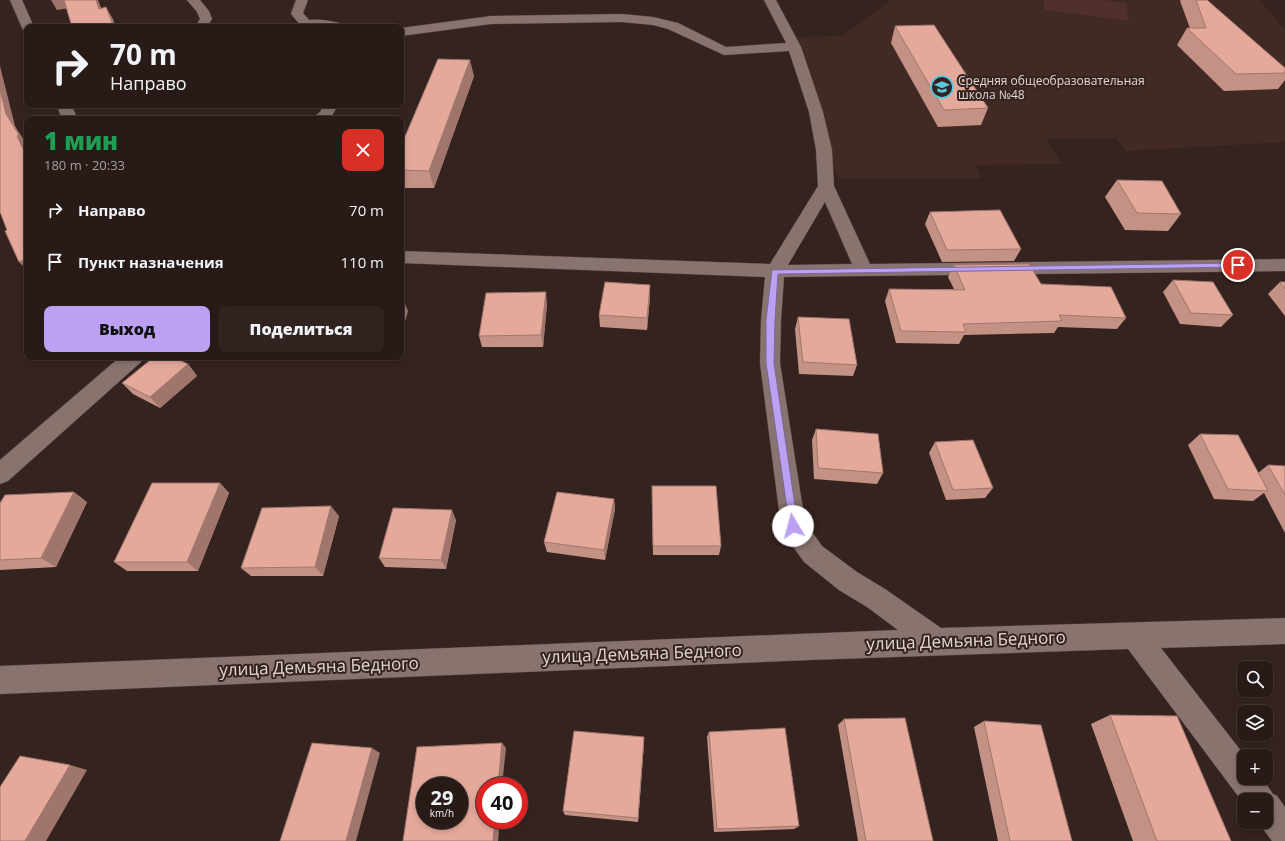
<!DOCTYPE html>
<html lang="ru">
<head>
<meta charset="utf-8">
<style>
	:root { --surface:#281a17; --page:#302320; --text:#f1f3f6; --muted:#a5a1a1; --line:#443836; --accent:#bca0f2 }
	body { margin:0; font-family:"Open Sans",sans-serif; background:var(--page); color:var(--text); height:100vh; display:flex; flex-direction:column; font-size:15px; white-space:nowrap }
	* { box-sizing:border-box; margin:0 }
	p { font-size:13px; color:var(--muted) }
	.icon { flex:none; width:22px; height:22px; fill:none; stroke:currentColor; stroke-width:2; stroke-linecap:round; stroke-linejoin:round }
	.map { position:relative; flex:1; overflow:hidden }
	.drawer { position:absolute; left:24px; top:116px; width:380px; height:244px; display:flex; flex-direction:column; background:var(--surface); border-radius:8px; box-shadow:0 2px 6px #0003,0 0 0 1px var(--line) }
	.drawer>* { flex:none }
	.guide { position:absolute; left:24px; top:24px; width:380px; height:84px; border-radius:8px; box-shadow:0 2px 6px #0003,0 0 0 1px var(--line); background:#281a17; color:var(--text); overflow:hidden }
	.controls { position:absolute; left:1237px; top:661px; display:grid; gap:8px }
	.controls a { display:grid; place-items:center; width:36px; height:36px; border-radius:8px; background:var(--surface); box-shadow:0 2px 6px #0003,0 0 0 1px var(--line); font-size:20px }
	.speed { position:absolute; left:416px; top:777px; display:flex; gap:8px; font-size:20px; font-weight:700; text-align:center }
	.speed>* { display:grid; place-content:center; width:52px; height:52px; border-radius:50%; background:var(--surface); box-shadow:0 2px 6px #0003,0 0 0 1px var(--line); line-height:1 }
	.speed small { font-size:10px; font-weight:400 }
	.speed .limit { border:6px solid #d22; background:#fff; color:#111 }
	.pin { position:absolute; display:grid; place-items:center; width:34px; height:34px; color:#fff; margin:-17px; border:2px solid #fff; border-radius:50%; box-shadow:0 1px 4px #0007 }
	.me { position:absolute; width:44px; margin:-22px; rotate:352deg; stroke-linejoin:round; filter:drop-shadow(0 0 3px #0008) }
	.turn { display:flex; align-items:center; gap:14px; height:84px; padding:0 20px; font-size:18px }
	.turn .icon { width:52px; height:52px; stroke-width:2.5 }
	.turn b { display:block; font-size:28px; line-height:34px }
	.round { display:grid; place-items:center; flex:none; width:42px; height:42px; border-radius:8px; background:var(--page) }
	.headline { display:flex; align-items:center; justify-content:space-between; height:68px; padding:0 20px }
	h1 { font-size:24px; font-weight:800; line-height:30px; color:#1e9e55 }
	.primary-button { display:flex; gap:8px; margin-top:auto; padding:8px 20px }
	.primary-button a { flex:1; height:46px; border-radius:8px; background:var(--accent); color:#111; font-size:16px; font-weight:800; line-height:46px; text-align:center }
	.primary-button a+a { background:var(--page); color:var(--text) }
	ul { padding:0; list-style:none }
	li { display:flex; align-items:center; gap:12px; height:52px; padding:0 20px }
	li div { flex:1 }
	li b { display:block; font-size:15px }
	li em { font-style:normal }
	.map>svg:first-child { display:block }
	.built { fill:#422a24 }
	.green { fill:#4f302a }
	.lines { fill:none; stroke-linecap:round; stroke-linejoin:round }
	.minor-casing { stroke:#4f413e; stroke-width:1 }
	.minor { fill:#88736e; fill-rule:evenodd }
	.wall { fill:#c49185 }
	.shaded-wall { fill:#a0766c }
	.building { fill:#e4a99b; stroke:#a0766c; fill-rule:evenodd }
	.route { fill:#bca0f2; stroke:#7a689d }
	.labels { text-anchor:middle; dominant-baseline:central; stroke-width:4; stroke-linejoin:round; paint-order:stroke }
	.far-poi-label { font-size:12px; fill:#e2d6d3; stroke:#35231f; text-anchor:start }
	.near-street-label { font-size:17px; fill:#e2d6d3; stroke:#35231f }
</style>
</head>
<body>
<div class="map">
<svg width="1285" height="841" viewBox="0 0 1285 841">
	<rect width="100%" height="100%" fill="#35231f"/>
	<!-- built -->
	<polygon class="built" points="891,0 1260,0 1285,30 1285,142 1126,151 1116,138 1046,139 1062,164 975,165 982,178 837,178 793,37 842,36"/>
	<!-- green -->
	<polygon class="green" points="1044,0 1103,0 1126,3 1129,21 1044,10"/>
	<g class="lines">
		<!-- minor casing -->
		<g class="minor-casing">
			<g id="minor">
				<polygon points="10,0 22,0 34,27 27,27 27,31 23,30"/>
				<polygon points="187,0 200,0 209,11 212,19 207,27 195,27 200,19 197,12"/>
				<path d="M 296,0 L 308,0 L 303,13 L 309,20 C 321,19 332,21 344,24 L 345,27 L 302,27 L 291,14 Z"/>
				<path d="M 764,0 L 776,0 L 801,47 L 823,112 L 832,150 L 834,186 L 870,264 L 1285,259 L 1285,271 L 784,277 L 781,320 L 780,363 L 805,522 L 822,546 L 857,572 L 885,589 L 941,628 L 1285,618 L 1285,644 L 1161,648 L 1245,756 L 1244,778 L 1262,778 L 1273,794 L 1277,796 L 1285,807 L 1285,841 L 1272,841 L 1258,822 L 1266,822 L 1266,800 L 1244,800 L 1244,804 L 1128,649 L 809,660 L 0,694 L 0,666 L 898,630 L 867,607 L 839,590 L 804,562 L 784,534 L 781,526 L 760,363 L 761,320 L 765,277 L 401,263 L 401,251 L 770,264 L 818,186 L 816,150 L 809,112 L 789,51 L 724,55 L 668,29 L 653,25 L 622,22 L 491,24 L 401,36 L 401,28 L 491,16 L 622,14 L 653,17 L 678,23 L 726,47 L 786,43 ZM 825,202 L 852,264 L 788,265 Z"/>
				<polygon points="57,105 71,105 78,119 62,119"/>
				<polygon points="324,105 338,105 330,119 311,119 320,112"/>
				<polygon points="120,357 144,357 141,362 8,481 0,484 0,460"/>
			</g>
		</g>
		<!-- minor -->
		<use href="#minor" class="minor"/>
	</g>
	<!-- wall -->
	<g class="wall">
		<polygon points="1181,0 1207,0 1285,68 1285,80 1278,89 1224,91 1177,45 1187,28 1190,28 1180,1"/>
		<polygon points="895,26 988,108 981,125 938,127 891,43"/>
		<polygon points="474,76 434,188 401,188 401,146"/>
		<polygon points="1117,180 1181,214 1168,231 1125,230 1105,197"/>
		<polygon points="930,212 1021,249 1014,261 942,262 925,224"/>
		<polygon points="954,265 1041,284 1126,318 1117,329 1058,327 1054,333 964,335 959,344 896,343 885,301 889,289 954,289 948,277"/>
		<polygon points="1173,280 1233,315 1221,327 1180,324 1163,292"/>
		<polygon points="1280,282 1285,282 1285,316 1268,294"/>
		<polygon points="650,297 647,330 600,327 599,315"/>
		<polygon points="547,304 543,347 482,347 479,336"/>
		<polygon points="798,317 857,365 853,376 799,374 795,329"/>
		<polygon points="188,364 197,376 160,408 133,394 122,383"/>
		<polygon points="816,429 883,473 877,484 814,479 812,440"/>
		<polygon points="1200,434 1258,473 1268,465 1285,466 1285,533 1264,493 1253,501 1214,499 1188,445"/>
		<polygon points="935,442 993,488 985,498 946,500 929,453"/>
		<polygon points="220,483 229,493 198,571 127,571 114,562"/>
		<polygon points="652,486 721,546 719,555 653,555"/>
		<polygon points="614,499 615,509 605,560 547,552 544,542"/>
		<polygon points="87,502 56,567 0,570 0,503"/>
		<polygon points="339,516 323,576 251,576 241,568"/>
		<polygon points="456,520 446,569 385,567 379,558"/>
		<polygon points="1110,715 1231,841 1133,841 1091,724"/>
		<polygon points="844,719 933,841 858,841 838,725"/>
		<polygon points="984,721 1072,841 998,841 974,727"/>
		<polygon points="709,732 799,826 794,829 714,832 707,737"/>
		<polygon points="644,743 638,822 565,815 563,811"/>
	</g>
	<!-- shaded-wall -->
	<g class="shaded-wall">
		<polygon points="51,0 65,0 70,8 57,10"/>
		<polygon points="96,0 98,0 106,20 99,9"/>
		<polygon points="106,7 113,19 116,27 114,27"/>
		<polygon points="470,60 474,76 434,188 429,171"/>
		<polygon points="0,66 15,126 27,145 27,148 26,148 27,150 27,157 6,114 0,89"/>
		<polygon points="27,259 27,270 19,262"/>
		<polygon points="650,285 650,297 647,330 647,318"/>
		<polygon points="546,292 547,304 543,347 541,335"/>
		<polygon points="403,299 408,311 401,336 401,307"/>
		<polygon points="188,364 197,376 160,408 150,397"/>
		<polygon points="220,483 229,493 198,571 187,562"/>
		<polygon points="74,492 87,502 56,567 41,558"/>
		<polygon points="614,499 615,509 605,560 604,550"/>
		<polygon points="331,506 339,516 323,576 315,567"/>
		<polygon points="452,510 456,520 446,569 441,560"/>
		<polygon points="644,737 644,743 638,822 638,818"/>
		<polygon points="502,743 506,748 502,786 498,786"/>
		<polygon points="372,748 380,753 356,841 346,841"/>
		<polygon points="70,765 87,770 46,841 25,841"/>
		<polygon points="495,820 500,820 498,841 493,841"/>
	</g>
	<!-- building -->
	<g class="building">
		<polygon points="64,0 96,0 99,9 106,7 114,27 72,27"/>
		<polygon points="1196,0 1207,0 1285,68 1285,73 1236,74 1187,28 1206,28"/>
		<polygon points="934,25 988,108 944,110 895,26"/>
		<polygon points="438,59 470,60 429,171 401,170 401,146"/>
		<polygon points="0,89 6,114 19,135 17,136 27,157 27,259 19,262 5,231 7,230 0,212"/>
		<polygon points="1117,180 1162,181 1181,214 1137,213"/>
		<polygon points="1000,210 1021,249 947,250 930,212"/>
		<polygon points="1029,264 1041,284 1111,287 1126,318 1059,315 1062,321 963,324 966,332 901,331 889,289 965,290 954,265"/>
		<polygon points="1173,280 1213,282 1233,315 1191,313"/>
		<polygon points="605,282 650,285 647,318 599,315"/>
		<polygon points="1280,282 1285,282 1285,289"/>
		<polygon points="546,292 541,335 479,336 486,293"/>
		<polygon points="401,299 403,299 401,307"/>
		<polygon points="798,317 849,319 857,365 803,362"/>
		<polygon points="154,357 172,357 188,364 150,397 122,383"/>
		<polygon points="816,429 878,434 883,473 818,468"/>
		<polygon points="1200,434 1238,435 1268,491 1228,489"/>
		<polygon points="973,440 993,488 953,490 935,442"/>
		<polygon points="1268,465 1285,466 1285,495"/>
		<polygon points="152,483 220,483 187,562 114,562"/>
		<polygon points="652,486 716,486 721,546 653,546"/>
		<polygon points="74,492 41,558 0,560 0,503 5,495"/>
		<polygon points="557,492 614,499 604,550 544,542"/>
		<polygon points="331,506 315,567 241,568 262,508"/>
		<polygon points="393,508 452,510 441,560 379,558"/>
		<polygon points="1110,715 1177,716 1231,841 1157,841"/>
		<polygon points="905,718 933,841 866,841 844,719"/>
		<polygon points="984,721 1041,725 1072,841 1010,841"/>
		<polygon points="785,728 799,826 717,829 709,732"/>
		<polygon points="574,731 644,737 638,818 563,811"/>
		<polygon points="312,743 372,748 346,841 280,841"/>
		<path d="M 502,743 L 498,786 L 485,786 L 485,820 L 495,820 L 493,841 L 403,841 L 417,747 ZM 425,786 L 459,786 L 459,820 L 425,820 Z"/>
		<polygon points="20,756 70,765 25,841 0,841 0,787"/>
	</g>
	<!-- route -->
	<polygon class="route" points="1238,263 1242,265 1241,267 778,274 775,320 774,363 798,526 797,529 793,531 790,529 766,363 766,320 772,270"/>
	<!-- icons -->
	<defs>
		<g id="school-ring" transform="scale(1.15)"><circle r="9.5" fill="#35231f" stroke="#56c9e1" stroke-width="1.5"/><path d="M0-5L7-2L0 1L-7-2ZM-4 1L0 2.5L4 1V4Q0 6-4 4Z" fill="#56c9e1"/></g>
	</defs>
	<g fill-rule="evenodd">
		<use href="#school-ring" x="942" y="87"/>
	</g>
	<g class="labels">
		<!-- far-poi labels -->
		<g class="far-poi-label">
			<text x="958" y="80">Средняя общеобразовательная<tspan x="958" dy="14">школа №48</tspan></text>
		</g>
		<!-- near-street labels -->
		<g class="near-street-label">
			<text transform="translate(966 640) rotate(-2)">улица Демьяна Бедного</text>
			<text transform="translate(642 653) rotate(-2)">улица Демьяна Бедного</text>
			<text transform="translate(319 666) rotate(-2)">улица Демьяна Бедного</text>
		</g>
	</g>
</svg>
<div class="controls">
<a><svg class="icon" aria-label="search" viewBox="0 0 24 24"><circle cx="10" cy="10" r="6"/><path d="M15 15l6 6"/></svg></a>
<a><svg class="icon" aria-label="layers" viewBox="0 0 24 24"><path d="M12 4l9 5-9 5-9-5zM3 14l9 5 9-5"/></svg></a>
<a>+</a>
<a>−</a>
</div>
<div class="speed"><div>29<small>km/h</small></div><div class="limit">40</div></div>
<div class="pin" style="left:1238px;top:265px;background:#d93025"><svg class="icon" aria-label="arrive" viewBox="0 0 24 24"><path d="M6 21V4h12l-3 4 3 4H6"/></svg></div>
<svg class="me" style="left:793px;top:526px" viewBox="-20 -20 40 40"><circle r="19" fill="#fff"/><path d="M0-13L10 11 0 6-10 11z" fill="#bca0f2"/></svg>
<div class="guide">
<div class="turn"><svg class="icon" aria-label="right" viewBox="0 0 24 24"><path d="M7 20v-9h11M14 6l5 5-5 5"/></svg><div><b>70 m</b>Направо</div></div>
</div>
<section class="drawer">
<div class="headline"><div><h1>1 мин</h1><p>180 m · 20:33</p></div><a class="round" style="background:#d93025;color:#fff"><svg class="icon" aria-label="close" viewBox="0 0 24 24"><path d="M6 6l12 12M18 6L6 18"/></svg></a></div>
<ul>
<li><svg class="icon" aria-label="right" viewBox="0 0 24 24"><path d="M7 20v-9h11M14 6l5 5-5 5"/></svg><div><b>Направо</b></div><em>70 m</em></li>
<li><svg class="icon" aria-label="arrive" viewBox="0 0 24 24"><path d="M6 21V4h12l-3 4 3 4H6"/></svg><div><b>Пункт назначения</b></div><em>110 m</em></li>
</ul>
<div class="primary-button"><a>Выход</a><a>Поделиться</a></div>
</section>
</div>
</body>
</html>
